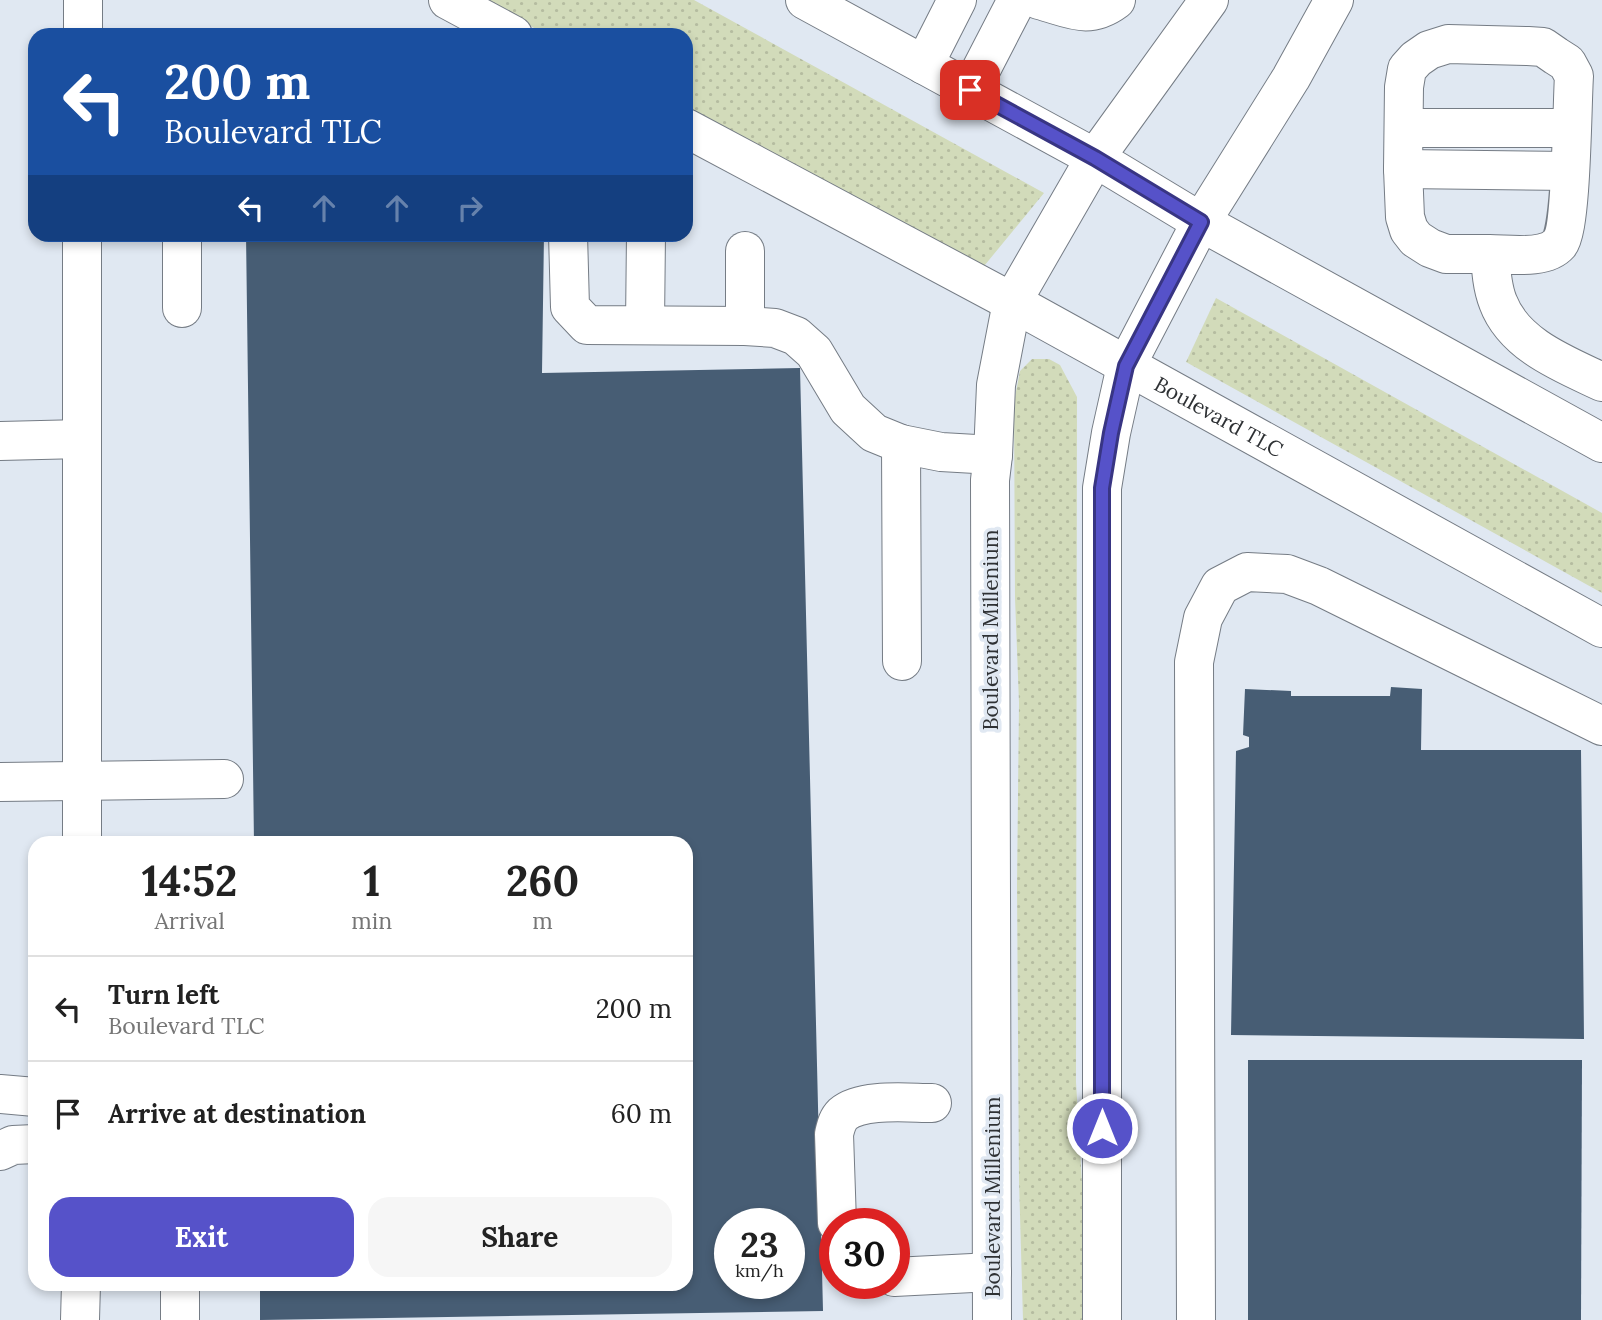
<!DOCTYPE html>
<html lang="en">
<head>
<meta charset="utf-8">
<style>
	:root { --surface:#fff; --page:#f6f6f6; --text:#222; --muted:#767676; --line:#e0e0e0; --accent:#5652c9 }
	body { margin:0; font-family:Lora,serif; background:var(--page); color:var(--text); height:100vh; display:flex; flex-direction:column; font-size:26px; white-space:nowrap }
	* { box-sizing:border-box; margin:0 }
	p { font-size:23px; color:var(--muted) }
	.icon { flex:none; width:38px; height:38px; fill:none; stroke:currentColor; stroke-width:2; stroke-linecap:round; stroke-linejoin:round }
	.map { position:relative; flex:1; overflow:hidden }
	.sheet { position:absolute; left:28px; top:836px; width:665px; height:455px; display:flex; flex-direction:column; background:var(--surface); border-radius:21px; box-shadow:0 4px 10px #0003 }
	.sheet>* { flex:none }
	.top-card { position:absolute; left:28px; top:28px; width:665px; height:214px; border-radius:21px; box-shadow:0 4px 10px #0003; background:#1a4fa0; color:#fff; overflow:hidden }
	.speed { position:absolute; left:714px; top:1208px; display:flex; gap:14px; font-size:35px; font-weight:700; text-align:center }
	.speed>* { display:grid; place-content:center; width:91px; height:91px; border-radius:50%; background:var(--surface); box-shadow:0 4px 10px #0003; line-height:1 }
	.speed small { font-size:18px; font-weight:400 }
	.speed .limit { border:10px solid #d22; background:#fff; color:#111 }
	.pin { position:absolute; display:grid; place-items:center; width:60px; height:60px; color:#fff; margin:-30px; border-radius:14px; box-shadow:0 4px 10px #0006 }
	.me { position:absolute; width:77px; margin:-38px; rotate:0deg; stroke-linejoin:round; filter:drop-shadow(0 0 5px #0008) }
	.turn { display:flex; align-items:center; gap:24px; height:147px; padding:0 21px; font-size:32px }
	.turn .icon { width:91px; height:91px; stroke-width:2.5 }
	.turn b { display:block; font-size:49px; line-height:60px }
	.lanes { display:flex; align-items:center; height:66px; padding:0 21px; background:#0003; justify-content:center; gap:35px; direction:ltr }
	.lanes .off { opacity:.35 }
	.eta { display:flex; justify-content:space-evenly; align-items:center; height:119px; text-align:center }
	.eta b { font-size:42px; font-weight:700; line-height:49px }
	.cta { display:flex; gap:14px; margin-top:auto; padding:14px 21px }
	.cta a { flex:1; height:80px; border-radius:21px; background:var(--accent); color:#fff; font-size:28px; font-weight:700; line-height:80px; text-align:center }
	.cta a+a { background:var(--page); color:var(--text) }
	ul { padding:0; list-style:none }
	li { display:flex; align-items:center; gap:21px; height:105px; padding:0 21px; border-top:2px solid var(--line) }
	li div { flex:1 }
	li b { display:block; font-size:26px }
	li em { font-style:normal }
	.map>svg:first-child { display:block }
	.grass { fill:url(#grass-dots) }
	.building { fill:#475d74; fill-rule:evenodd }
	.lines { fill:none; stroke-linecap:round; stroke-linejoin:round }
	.minor-casing { stroke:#757c85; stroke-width:40 }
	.minor { stroke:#fff; stroke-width:38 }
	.route-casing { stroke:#383583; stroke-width:18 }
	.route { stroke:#5652c9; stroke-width:12 }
	.labels { text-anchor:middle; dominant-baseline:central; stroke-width:7; stroke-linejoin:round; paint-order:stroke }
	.street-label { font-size:21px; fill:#2e3134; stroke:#e0e8f2 }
</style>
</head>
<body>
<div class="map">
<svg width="1602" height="1320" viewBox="0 0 1602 1320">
	<defs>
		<pattern id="grass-dots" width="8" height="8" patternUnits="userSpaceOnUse" patternTransform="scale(1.75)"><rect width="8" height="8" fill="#d2dbba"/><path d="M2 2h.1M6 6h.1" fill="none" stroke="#b5bca0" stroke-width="1.8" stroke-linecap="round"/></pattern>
	</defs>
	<rect width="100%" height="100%" fill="#e0e8f2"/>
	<!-- grass -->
	<g class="grass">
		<polygon points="483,0 694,0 1044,193 980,271 686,111 686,35 547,35"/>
		<polygon points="1216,298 1602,513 1602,593 1186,362"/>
		<polygon points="1032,359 1049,359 1060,365 1077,397 1076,1082 1082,1183 1082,1320 1023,1320 1019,1180 1017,886 1019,703 1015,598 1014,402 1020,371"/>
	</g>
	<!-- building -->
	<g class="building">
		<path d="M 246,234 L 544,234 L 542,373 L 800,368 L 823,1311 L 260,1320 L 260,1284 L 686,1284 L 686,844 L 254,844 ZM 730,1223 L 789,1223 L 789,1283 L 730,1283 Z"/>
		<polygon points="1391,687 1422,689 1421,750 1581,750 1584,1039 1231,1035 1236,751 1249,747 1249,737 1243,735 1245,689 1291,691 1291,696 1390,696"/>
		<polygon points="1248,1060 1582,1060 1581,1320 1248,1320"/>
	</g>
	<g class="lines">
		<!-- minor casing -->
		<g class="minor-casing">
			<g id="minor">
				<polyline points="448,0 513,35"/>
				<polyline points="805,0 1095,158 1201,222 1602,443"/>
				<path d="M 1039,0 C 1070,8 1088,21 1116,0"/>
				<polyline points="83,35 83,0"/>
				<polyline points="924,65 957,0"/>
				<polyline points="970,91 1017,0"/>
				<path id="s1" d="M 686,128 L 1012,302 L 1602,628"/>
				<polyline points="1404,128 1571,128"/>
				<polyline points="1403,169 1570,171"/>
				<polyline points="568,234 570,307 587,325 745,326 775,328 796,336 814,352 848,409 874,433 901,444 941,452 993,455"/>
				<polyline points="745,251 745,326"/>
				<path d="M 1490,254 L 1446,254 L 1430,248 L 1416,239 L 1409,230 L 1405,217 L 1403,169 L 1404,87 L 1407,69 L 1416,59 L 1429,50 L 1448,44 L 1528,46 L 1543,47 L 1556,56 L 1567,63 L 1574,76 C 1572,103 1572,229 1559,244 C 1545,260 1509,254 1490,254 C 1491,270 1492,287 1498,302 C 1514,345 1564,364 1602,382"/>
				<polyline points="182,308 182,234"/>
				<polyline points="645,325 646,234"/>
				<polyline points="0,441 82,439"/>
				<polyline points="901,444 902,661"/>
				<polyline points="0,782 224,779"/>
				<polyline points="82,844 82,234"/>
				<polyline points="0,1094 35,1097"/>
				<polyline points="0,1151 13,1145 35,1144"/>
				<path d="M 837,1223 L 834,1134 C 836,1126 837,1120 843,1114 C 862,1098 908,1103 932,1103"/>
				<polyline points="894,1277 992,1272"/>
				<polyline points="180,1284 180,1320"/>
				<polyline points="80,1320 81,1284"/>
				<polyline points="992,1320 990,480 993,455 996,385 1012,302 1095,158 1209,0"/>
				<polyline points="1102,1320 1102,488 1111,433 1126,366 1201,222 1291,78 1334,0"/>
				<polyline points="1196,1320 1194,662 1203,618 1220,586 1247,572 1287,574 1319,586 1602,726"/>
			</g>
		</g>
		<!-- minor -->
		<use href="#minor" class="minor"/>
	</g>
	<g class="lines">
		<!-- route casing -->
		<g class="route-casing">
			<polyline id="route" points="970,90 1095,158 1201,222 1126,366 1111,433 1102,488 1102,1128"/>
		</g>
		<!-- route -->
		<use href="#route" class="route"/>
	</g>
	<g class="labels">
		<!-- street labels -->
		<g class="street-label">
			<text stroke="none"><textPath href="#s1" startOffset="606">Boulevard TLC</textPath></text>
			<text transform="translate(990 630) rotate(-90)">Boulevard Millenium</text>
			<text transform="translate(992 1197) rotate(-90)">Boulevard Millenium</text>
		</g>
	</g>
</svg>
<div class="speed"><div>23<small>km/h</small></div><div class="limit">30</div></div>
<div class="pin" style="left:970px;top:90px;background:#d93025"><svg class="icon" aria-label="arrive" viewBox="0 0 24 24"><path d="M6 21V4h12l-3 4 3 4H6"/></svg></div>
<svg class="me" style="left:1102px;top:1128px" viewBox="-20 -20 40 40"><circle r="17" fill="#5652c9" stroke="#fff" stroke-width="3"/><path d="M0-11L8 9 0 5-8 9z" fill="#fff"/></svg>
<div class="top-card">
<div class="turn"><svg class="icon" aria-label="left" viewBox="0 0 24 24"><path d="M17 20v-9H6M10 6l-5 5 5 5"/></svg><div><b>200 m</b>Boulevard TLC</div></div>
<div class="lanes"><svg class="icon" aria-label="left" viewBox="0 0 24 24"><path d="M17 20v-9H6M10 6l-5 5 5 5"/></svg><svg class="icon off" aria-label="ahead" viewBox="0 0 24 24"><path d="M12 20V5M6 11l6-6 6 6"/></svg><svg class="icon off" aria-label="ahead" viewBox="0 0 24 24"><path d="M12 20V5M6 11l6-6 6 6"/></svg><svg class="icon off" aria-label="right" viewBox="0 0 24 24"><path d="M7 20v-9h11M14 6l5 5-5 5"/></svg></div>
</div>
<section class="sheet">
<div class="eta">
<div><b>14:52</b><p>Arrival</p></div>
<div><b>1</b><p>min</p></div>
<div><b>260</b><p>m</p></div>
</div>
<ul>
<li><svg class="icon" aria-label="left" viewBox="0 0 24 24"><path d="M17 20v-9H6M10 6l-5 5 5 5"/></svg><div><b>Turn left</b><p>Boulevard TLC</p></div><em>200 m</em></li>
<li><svg class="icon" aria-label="arrive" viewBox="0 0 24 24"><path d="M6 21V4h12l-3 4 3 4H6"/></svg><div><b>Arrive at destination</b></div><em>60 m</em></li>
</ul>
<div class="cta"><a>Exit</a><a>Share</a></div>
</section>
</div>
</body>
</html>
